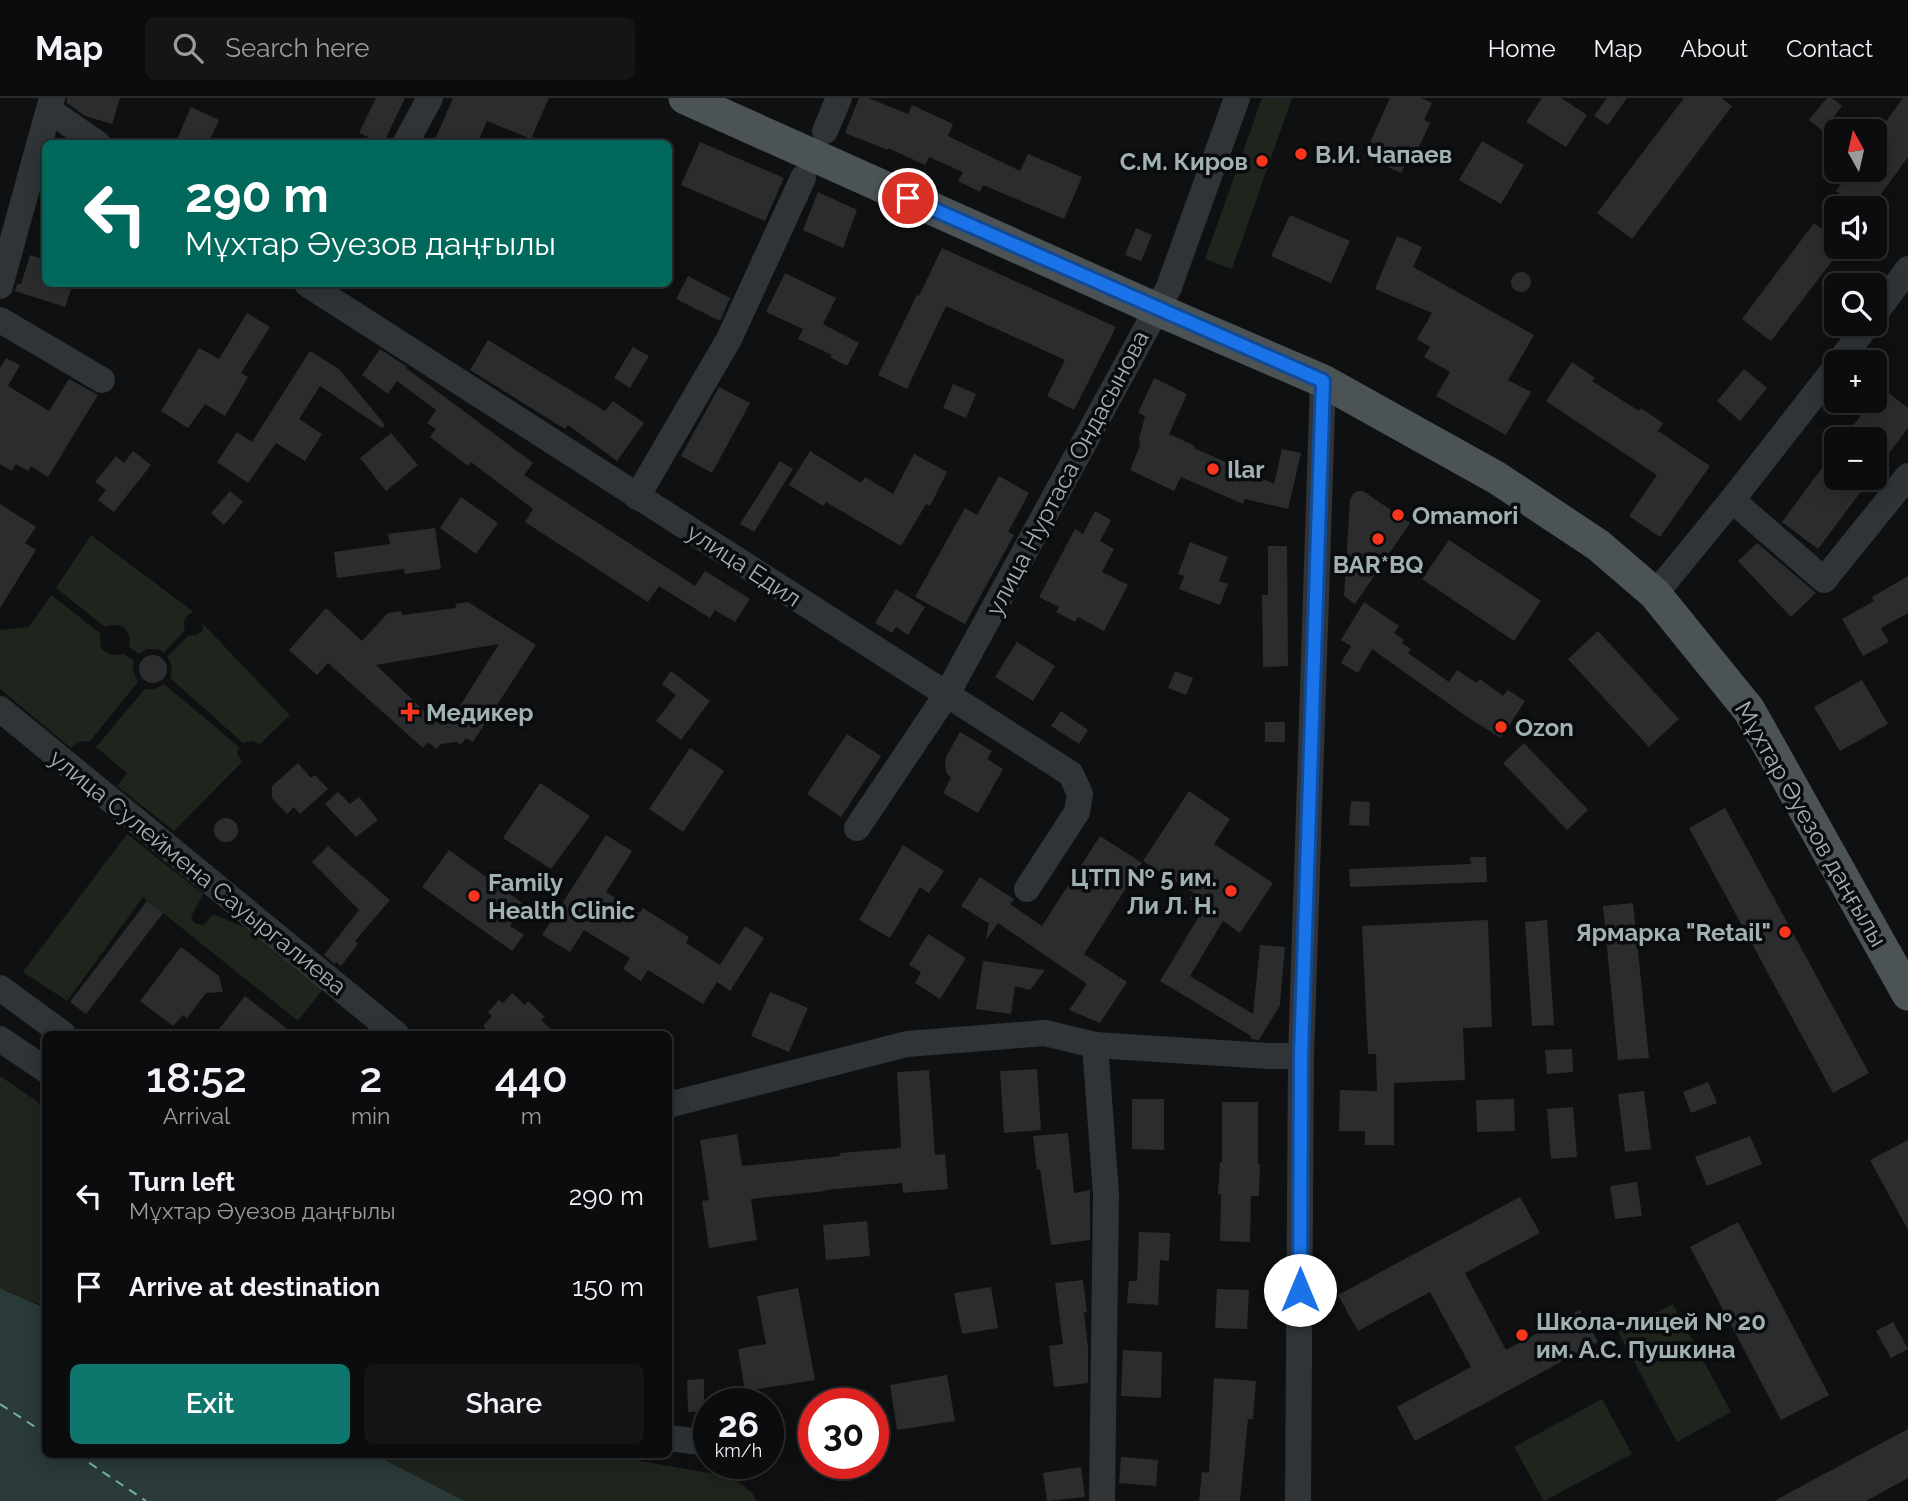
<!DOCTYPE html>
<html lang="en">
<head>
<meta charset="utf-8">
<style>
	:root { --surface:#0b0c0d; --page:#141516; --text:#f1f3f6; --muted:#9a9b9d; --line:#2b2c2e; --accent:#0f766e }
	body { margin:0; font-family:Raleway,sans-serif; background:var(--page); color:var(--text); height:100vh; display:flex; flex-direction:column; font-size:26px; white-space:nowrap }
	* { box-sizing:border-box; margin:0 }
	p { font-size:23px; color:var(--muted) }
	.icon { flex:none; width:38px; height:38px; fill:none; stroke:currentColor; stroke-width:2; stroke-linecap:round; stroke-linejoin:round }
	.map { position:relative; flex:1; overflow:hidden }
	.drawer { position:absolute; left:42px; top:933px; width:630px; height:427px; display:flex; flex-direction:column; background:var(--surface); border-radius:10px; box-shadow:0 4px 18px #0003,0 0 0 2px var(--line) }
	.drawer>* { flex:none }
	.top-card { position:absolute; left:42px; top:42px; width:630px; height:147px; border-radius:10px; box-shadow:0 4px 18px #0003,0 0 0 2px var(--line); background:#00695c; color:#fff; overflow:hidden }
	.needle { width:46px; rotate:352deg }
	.fabs { position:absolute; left:1824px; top:21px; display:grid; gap:14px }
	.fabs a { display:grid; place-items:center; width:63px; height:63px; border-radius:10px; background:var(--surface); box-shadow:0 4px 18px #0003,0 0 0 2px var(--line); font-size:35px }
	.speed { position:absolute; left:693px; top:1290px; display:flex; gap:14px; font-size:35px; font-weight:700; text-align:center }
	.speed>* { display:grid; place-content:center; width:91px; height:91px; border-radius:50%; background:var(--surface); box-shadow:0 4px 18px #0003,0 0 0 2px var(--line); line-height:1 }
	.speed small { font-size:18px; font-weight:400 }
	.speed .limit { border:10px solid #d22; background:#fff; color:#111 }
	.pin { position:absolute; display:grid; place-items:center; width:60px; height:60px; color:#fff; margin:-30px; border:4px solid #fff; border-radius:50%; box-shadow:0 2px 7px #0007 }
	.me { position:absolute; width:77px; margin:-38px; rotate:0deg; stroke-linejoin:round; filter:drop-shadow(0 0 5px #0008) }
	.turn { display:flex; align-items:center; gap:24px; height:147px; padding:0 28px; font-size:32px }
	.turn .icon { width:91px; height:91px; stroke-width:2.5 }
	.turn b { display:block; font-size:49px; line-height:60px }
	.eta { display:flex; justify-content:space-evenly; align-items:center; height:119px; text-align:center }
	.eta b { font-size:42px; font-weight:600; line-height:49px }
	.button { display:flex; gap:14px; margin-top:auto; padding:14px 28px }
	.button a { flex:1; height:80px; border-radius:10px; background:var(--accent); color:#fff; font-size:28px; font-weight:600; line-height:80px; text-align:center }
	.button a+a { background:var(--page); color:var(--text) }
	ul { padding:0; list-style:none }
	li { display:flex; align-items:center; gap:21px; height:91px; padding:0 28px }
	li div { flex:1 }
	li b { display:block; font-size:26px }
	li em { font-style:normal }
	header { display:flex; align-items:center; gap:42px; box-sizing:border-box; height:98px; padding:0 35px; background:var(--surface); border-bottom:2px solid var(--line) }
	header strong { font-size:33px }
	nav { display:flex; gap:38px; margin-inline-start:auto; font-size:24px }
	.search { width:490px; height:63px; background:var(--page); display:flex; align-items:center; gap:18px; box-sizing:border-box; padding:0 24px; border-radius:10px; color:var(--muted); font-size:26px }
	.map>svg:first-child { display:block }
	.green { fill:#1f241c }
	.water { fill:#293a38 }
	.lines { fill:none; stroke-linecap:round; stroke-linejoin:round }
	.ferry { stroke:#74b0ab; stroke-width:2; stroke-dasharray:9 7; stroke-linecap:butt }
	.building { fill:#2a2c2e; fill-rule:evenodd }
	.minor { stroke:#303436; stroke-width:26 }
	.major { stroke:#4c5355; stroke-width:33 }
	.route-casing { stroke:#114b97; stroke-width:18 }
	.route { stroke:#1a73e8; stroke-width:12 }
	.poi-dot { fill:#fa351e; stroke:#0a0b0c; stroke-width:2.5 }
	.labels { text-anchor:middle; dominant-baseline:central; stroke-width:7; stroke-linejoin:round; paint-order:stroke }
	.poi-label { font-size:24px; font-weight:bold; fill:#a0b0b3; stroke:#0a0b0c; text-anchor:start }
	.street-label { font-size:24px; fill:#a0b0b3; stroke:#0a0b0c }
</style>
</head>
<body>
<header>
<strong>Map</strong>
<div class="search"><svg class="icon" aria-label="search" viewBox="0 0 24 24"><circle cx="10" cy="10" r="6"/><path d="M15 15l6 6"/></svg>Search here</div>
<nav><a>Home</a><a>Map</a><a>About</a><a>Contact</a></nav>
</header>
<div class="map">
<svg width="1908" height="1403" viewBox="0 0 1908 1403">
	<rect width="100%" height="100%" fill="#0f1011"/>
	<!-- green -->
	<g class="green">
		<polygon points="1262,0 1292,0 1232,171 1205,161"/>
		<path d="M 91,437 L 194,514 C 185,517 182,523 185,532 L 164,555 L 158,551 L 147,551 L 139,556 L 129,549 C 131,539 129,535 122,528 L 112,527 L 105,529 L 56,490 Z"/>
		<path d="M 51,497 L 100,535 L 101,550 C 108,557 114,558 124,556 L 134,563 L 133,572 L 138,584 L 90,643 L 78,644 L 71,650 L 0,591 L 0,532 L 29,529 Z"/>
		<path d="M 202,525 L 290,617 L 260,646 L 252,643 L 243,645 L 170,580 C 173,571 172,566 167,559 L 188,538 L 196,537 L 203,532 Z"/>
		<polygon points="164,586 239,649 237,656 242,664 174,733 117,688 127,675 96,649 145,591 155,591"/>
		<polygon points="127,736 203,796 191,819 194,825 204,827 213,816 248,831 323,891 298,923 143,799 67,903 23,874"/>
		<polygon points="0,978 45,1009 45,1209 0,1190"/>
		<polygon points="1673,1206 1731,1314 1677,1344 1618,1234"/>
		<polygon points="1602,1301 1632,1356 1544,1403 1514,1349"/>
		<polygon points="373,1356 600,1356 733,1379 752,1395 757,1403 465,1403"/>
	</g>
	<!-- water -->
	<polygon class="water" points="0,1190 45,1210 46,1356 373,1356 465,1403 0,1403"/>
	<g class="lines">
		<!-- ferry -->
		<g class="ferry">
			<polyline points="0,1306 46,1336"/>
			<polyline points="76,1356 146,1403"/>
		</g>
	</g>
	<!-- building -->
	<g class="building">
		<polygon points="67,0 120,0 112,26 85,18 67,5"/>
		<polygon points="376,0 405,0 383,46 359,35"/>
		<polygon points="453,0 549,0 531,41 487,23 477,46 433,46"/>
		<polygon points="859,0 868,0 908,16 912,7 953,26 948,38 1020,73 1028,56 1082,79 1064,121 983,87 980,94 958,83 963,74 929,59 925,67 888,50 888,52 845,35"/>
		<polygon points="1390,0 1421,0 1432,5 1424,22 1430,25 1414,60 1409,58 1401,75 1364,58"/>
		<polygon points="1542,0 1561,0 1587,17 1566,49 1526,24"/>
		<polygon points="1607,0 1627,0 1608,27 1594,18"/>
		<polygon points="1684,0 1721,0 1732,8 1632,141 1597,115"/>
		<polygon points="1827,0 1832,0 1842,8 1823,33 1809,22"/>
		<polygon points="1903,0 1908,0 1908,59 1871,110 1860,110 1836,93 1851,72 1874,72 1874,40"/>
		<polygon points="191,9 219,22 208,46 175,46"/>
		<polygon points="1482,43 1524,67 1501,106 1459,82"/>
		<polygon points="700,44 784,80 765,123 681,87"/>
		<polygon points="818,94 857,112 843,150 803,132"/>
		<polygon points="1290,117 1350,143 1331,185 1271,158"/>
		<polygon points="1814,125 1836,141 1836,149 1843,149 1771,243 1742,221"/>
		<polygon points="1136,130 1152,137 1141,163 1125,157"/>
		<polygon points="1397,138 1422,149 1413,169 1534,237 1508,282 1531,294 1506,337 1436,298 1450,274 1424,259 1430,249 1417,241 1432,215 1375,191"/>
		<polygon points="942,150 1116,229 1074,312 1047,298 1065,262 946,208 907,291 878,277 917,197 919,198"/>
		<polygon points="30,157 46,162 46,186 73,186 65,209 15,193 17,186 21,186"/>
		<circle cx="1521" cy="184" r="10"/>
		<polygon points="785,175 836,200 823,226 859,245 847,268 830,259 832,257 798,241 803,231 766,214"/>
		<polygon points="688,178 730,200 720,223 676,201"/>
		<polygon points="247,215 270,229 241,275 248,279 225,318 205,306 188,330 161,313 199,250 219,261"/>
		<polygon points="488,242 605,313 613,303 644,325 617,363 568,327 565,331 470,272"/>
		<polygon points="633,249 649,258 630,290 614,280"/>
		<polygon points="380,251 407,269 406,270 533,365 524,377 695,488 705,473 750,501 735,524 715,512 710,520 659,488 648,504 525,424 533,411 471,364 468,368 430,339 436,331 427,325 436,312 397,283 388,296 362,277"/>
		<polygon points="310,253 339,271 385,327 382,330 320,288 299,321 322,336 305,363 276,345 248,385 217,364 237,334 252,344"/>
		<polygon points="6,260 20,267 8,288 49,313 69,281 98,297 48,379 31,368 28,373 16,366 12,373 0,366 0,270"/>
		<polygon points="1572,264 1595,280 1592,283 1639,313 1641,310 1663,325 1658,333 1710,368 1660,439 1629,418 1657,377 1546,303"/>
		<polygon points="1744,271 1767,290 1740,323 1717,303"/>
		<polygon points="1154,280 1187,296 1169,336 1195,348 1194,350 1274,386 1282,351 1301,355 1288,411 1245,401 1243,406 1181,379 1174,393 1130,372 1140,348 1139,341 1145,318 1138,315"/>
		<polygon points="953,286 976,296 966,320 943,310"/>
		<polygon points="719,289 750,305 712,375 681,358"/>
		<polygon points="1882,290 1908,310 1908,330 1874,375 1874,341 1843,341 1872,303 1874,303 1874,300"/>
		<polygon points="391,335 418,367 386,393 360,360"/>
		<polygon points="1836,351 1836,380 1871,380 1818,451 1782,424"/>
		<polygon points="133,353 151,367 114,414 98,402 106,392 95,384 116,358 124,365"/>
		<polygon points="810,353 861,385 865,379 893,396 914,356 947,374 930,408 926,406 901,448 826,404 823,408 789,387"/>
		<polygon points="780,363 793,371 754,434 740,426"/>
		<polygon points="999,378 1029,395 1008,434 1014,437 965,526 915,499 965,410 977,417"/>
		<polygon points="230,393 243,404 224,427 211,415"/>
		<polygon points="1358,393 1363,393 1410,425 1355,506 1344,498 1350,402 1353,396"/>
		<polygon points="461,399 498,425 476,456 440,430"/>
		<polygon points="0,406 36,429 25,445 36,452 0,510"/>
		<polygon points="1095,413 1111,422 1100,443 1114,451 1102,474 1128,487 1104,533 1078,519 1075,524 1056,514 1059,509 1039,499 1075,431 1083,436"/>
		<polygon points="435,430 441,471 405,476 404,471 337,480 334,454 390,446 388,436"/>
		<polygon points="1449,442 1541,503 1514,543 1422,481"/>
		<polygon points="1190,444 1228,459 1219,483 1228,486 1220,507 1179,491 1184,478 1178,476"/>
		<polygon points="1757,445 1816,495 1791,519 1738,463"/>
		<polygon points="1268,448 1287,448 1288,568 1263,569 1262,497 1268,497"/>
		<polygon points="1908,478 1908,515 1881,530 1889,544 1863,558 1842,521 1874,503 1872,499"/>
		<polygon points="896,491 925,509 908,537 896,529 892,535 875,525"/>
		<path d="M 468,504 L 536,547 L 473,644 L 466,640 L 461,647 L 457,644 L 441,646 L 436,651 L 428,644 L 423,650 L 328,565 L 317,577 L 289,552 L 326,510 L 362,543 L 388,515 L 401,513 L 402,517 L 456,510 L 455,506 ZM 499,546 L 451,622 L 436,624 L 376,567 Z"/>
		<polygon points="1364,504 1399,528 1394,535 1404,542 1402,545 1411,551 1408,555 1449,584 1457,572 1477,585 1480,581 1503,598 1508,592 1525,603 1501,640 1466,618 1372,551 1358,575 1341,565 1351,548 1341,542"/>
		<polygon points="1598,533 1679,621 1649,649 1568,561"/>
		<polygon points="1017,544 1055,568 1033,603 995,579"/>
		<circle cx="153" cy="571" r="14"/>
		<polygon points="671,573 710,603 681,642 656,623 676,597 662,586"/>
		<polygon points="1175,573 1193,580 1186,597 1168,590"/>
		<polygon points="1862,582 1888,626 1840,653 1814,609"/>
		<polygon points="1061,613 1088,632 1079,646 1051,628"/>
		<rect x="1265" y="624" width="20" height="20"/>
		<polygon points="960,634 992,653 987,661 1003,671 978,715 943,695 951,680 946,674 945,665 947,657"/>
		<polygon points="847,636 881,658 841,719 807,696"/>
		<polygon points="1524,645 1588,712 1567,732 1503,665"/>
		<polygon points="690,650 724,673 683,734 649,711"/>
		<polygon points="298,665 311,680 315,677 328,691 300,716 294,709 287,716 272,700 272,688"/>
		<polygon points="540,685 590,718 551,771 503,740"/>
		<polygon points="1189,693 1230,721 1214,746 1273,785 1240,835 1223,823 1190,878 1253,916 1260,847 1285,849 1280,907 1259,942 1251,941 1251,938 1160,883 1204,810 1190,801 1194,795 1143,763"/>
		<polygon points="338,694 350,706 359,699 378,722 356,739 325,706"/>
		<polygon points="1351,703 1370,704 1369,728 1349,727"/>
		<polygon points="1725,710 1869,975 1833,995 1689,730"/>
		<circle cx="226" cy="732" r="12"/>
		<polygon points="606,737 632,753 606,794 640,815 643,810 689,839 686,845 720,867 745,828 764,840 730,893 717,884 703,906 648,872 641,883 623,871 630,860 584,832 570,854 542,837"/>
		<polygon points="1100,738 1142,765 1084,856 1127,884 1100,925 1069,912 1087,886 998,825 986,842 989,823 988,825 961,808 980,779 1014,801 1010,806 1042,828"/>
		<polygon points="903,747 944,773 929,795 920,789 890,840 859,822"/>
		<polygon points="328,748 390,802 355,843 358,846 341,868 336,864 335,866 324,857 359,812 312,764"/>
		<polygon points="449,752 525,807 510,828 524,837 512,853 422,789"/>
		<polygon points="1470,759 1486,759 1487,784 1350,789 1349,771 1471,766"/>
		<polygon points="147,803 163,815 86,916 70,904"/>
		<polygon points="1633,805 1649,960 1618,962 1603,808"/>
		<polygon points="1488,822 1492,929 1463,930 1465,982 1394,985 1394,1047 1365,1047 1365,1033 1339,1033 1340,992 1377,993 1376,956 1368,956 1362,828"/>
		<polygon points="1547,822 1554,927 1532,928 1525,824"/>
		<polygon points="928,836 966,860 940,901 915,885 921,874 909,867"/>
		<polygon points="181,849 219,878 223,894 206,895 187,920 183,917 173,928 140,903"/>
		<polygon points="983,863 991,864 1045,872 1030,892 1015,888 1011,916 976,911"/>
		<polygon points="770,894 808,910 789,954 751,938"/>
		<polygon points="512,895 525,907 528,903 545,919 541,922 556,936 492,936 483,928 492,918 488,914 499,902 503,905"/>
		<polygon points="245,898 294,936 215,936"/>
		<polygon points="1572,951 1573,974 1547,976 1545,952"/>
		<polygon points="1037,971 1041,1032 1004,1035 1000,973"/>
		<polygon points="929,972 935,1057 945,1056 948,1091 903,1095 902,1085 825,1092 825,1093 751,1101 757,1142 709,1150 702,1103 709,1102 700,1042 737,1036 742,1068 840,1058 840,1055 901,1050 897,974"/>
		<polygon points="1708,984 1717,1005 1691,1015 1683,994"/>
		<polygon points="1644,993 1651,1051 1625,1054 1618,996"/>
		<polygon points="1132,1001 1164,1001 1164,1052 1132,1051"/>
		<polygon points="1514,1001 1515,1033 1477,1034 1476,1002"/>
		<polygon points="1222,1004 1258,1004 1258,1066 1260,1066 1259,1098 1251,1098 1250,1144 1220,1143 1221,1096 1218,1096 1220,1064 1222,1064"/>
		<polygon points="1573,1009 1577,1059 1551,1061 1547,1011"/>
		<polygon points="1068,1035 1074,1095 1090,1092 1090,1142 1051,1147 1040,1071 1037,1072 1033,1038"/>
		<polygon points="1750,1038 1762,1066 1707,1088 1695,1059"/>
		<polygon points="1908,1042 1908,1132 1870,1062"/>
		<polygon points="1637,1084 1642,1118 1615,1121 1610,1088"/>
		<polygon points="1520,1099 1540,1135 1465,1175 1506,1252 1580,1212 1598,1244 1415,1343 1397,1309 1471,1269 1430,1194 1358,1233 1338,1197"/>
		<polygon points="867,1123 870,1158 826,1162 823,1127"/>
		<polygon points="1738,1124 1829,1297 1781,1322 1690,1149"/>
		<polygon points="1139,1134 1170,1135 1169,1163 1160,1162 1158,1207 1127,1205 1129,1183 1137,1183"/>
		<polygon points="1083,1182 1087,1214 1084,1214 1088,1250 1088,1285 1054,1289 1049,1248 1063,1246 1055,1185"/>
		<polygon points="991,1189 998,1230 962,1236 954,1195"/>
		<polygon points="798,1190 815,1282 745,1293 738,1251 766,1246 757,1198"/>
		<polygon points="1217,1191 1249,1192 1247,1231 1215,1230"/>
		<polygon points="1893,1224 1908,1251 1891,1260 1876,1233"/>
		<polygon points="1123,1252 1162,1254 1161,1300 1121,1298"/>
		<polygon points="947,1277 955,1323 897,1332 890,1287"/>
		<polygon points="1214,1280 1256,1283 1253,1321 1248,1321 1240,1403 1199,1403 1202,1374 1209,1375"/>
		<polygon points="704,1281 704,1313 688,1314 687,1282"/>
		<polygon points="1908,1331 1908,1380 1866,1403 1774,1403"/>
		<polygon points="1121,1359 1158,1362 1156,1388 1119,1385"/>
		<polygon points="1081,1369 1085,1399 1047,1403 1043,1375"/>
	</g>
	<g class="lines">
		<!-- minor -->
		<g class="minor">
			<polyline points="49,12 98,46"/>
			<polyline points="825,33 839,0"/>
			<polyline points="405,46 430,0"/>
			<polyline points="307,186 1071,676 1080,696 1077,714 1027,791"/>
			<polyline points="0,188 52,0"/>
			<polyline points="1874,217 1908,171"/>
			<polyline points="0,222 102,282"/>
			<polyline points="1839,264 1868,226"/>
			<polyline points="637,399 729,241 803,80"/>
			<polyline points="1732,402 1824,482 1908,378"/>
			<polyline points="1655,496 1732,402 1836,269"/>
			<polyline points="0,611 396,936"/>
			<polyline points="857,730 947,596 1169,189 1237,0"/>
			<polyline points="0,890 63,936"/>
			<polyline points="0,941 46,972"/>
			<polyline points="1095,947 1106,1096 1102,1403"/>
			<polyline points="668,1007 907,946 1045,935 1095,947 1268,958 1301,958"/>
			<polyline points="668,1340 709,1345"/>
			<polyline points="1298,1403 1301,958 1323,283"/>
		</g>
		<!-- major -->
		<polyline class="major" points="685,0 1156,211 1323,283 1497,380 1598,447 1655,496 1749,612 1908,896"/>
	</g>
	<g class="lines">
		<!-- route casing -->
		<g class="route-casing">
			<polyline id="route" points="908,100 1323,283 1301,958 1300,1192"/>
		</g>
		<!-- route -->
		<use href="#route" class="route"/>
	</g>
	<!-- markers -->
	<g class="poi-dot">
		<circle cx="1301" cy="56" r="7"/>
		<circle cx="1262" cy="63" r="7"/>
		<circle cx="1213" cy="371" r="7"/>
		<circle cx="1398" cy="417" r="7"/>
		<circle cx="1378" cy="441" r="7"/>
		<path d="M406.5 603.5h7v7h7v7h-7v7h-7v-7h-7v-7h7z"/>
		<circle cx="1501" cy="629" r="7"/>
		<circle cx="1231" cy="793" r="7"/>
		<circle cx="474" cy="798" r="7"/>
		<circle cx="1785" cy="834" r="7"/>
		<circle cx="1522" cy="1237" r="7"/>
	</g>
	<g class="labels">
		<!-- poi labels -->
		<g class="poi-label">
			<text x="1315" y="56">В.И. Чапаев</text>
			<text x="1248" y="63" text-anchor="end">С.М. Киров</text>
			<text x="1227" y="371">Ilar</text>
			<text x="1412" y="417">Omamori</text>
			<text x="1378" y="466" text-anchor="middle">BAR*BQ</text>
			<text x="426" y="614">Медикер</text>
			<text x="1515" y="629">Ozon</text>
			<text x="1217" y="779" text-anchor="end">ЦТП № 5 им.<tspan x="1217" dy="28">Ли Л. Н.</tspan></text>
			<text x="488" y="784">Family<tspan x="488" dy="28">Health Clinic</tspan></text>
			<text x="1771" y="834" text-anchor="end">Ярмарка "Retail"</text>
			<text x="1536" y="1223">Школа-лицей № 20<tspan x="1536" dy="28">им. А.С. Пушкина</tspan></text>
		</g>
		<!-- street labels -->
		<g class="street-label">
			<text transform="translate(1067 375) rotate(-62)">улица Нуртаса Ондасынова</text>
			<text transform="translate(744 467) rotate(33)">улица Едил</text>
			<text transform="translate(1811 726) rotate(60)">Мұхтар Әуезов даңғылы</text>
			<text transform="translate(198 774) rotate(39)">улица Сулеймена Сауыргалиева</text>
		</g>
	</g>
</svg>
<div class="fabs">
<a><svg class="needle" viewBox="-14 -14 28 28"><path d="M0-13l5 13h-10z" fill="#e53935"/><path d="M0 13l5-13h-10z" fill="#9a9b9d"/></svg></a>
<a><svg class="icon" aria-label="sound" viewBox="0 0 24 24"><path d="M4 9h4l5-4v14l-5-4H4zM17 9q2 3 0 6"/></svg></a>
<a><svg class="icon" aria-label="search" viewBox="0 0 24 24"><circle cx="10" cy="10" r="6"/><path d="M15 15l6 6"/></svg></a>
<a>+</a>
<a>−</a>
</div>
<div class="speed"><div>26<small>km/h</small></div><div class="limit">30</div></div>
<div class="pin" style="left:908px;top:100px;background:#d93025"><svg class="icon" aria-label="arrive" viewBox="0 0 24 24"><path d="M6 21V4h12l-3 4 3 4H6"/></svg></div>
<svg class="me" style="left:1300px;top:1192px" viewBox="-20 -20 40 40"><circle r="19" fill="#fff"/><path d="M0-13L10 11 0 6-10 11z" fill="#1a73e8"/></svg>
<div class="top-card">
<div class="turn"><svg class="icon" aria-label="left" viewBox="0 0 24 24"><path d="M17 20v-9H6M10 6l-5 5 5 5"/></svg><div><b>290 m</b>Мұхтар Әуезов даңғылы</div></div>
</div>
<section class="drawer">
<div class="eta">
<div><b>18:52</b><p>Arrival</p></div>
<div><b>2</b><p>min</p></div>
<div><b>440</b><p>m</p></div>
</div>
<ul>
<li><svg class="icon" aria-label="left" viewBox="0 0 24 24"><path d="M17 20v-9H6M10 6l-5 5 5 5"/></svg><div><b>Turn left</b><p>Мұхтар Әуезов даңғылы</p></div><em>290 m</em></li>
<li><svg class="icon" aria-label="arrive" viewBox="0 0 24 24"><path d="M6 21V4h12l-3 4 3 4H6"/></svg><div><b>Arrive at destination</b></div><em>150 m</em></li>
</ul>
<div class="button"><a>Exit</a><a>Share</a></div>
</section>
</div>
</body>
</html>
